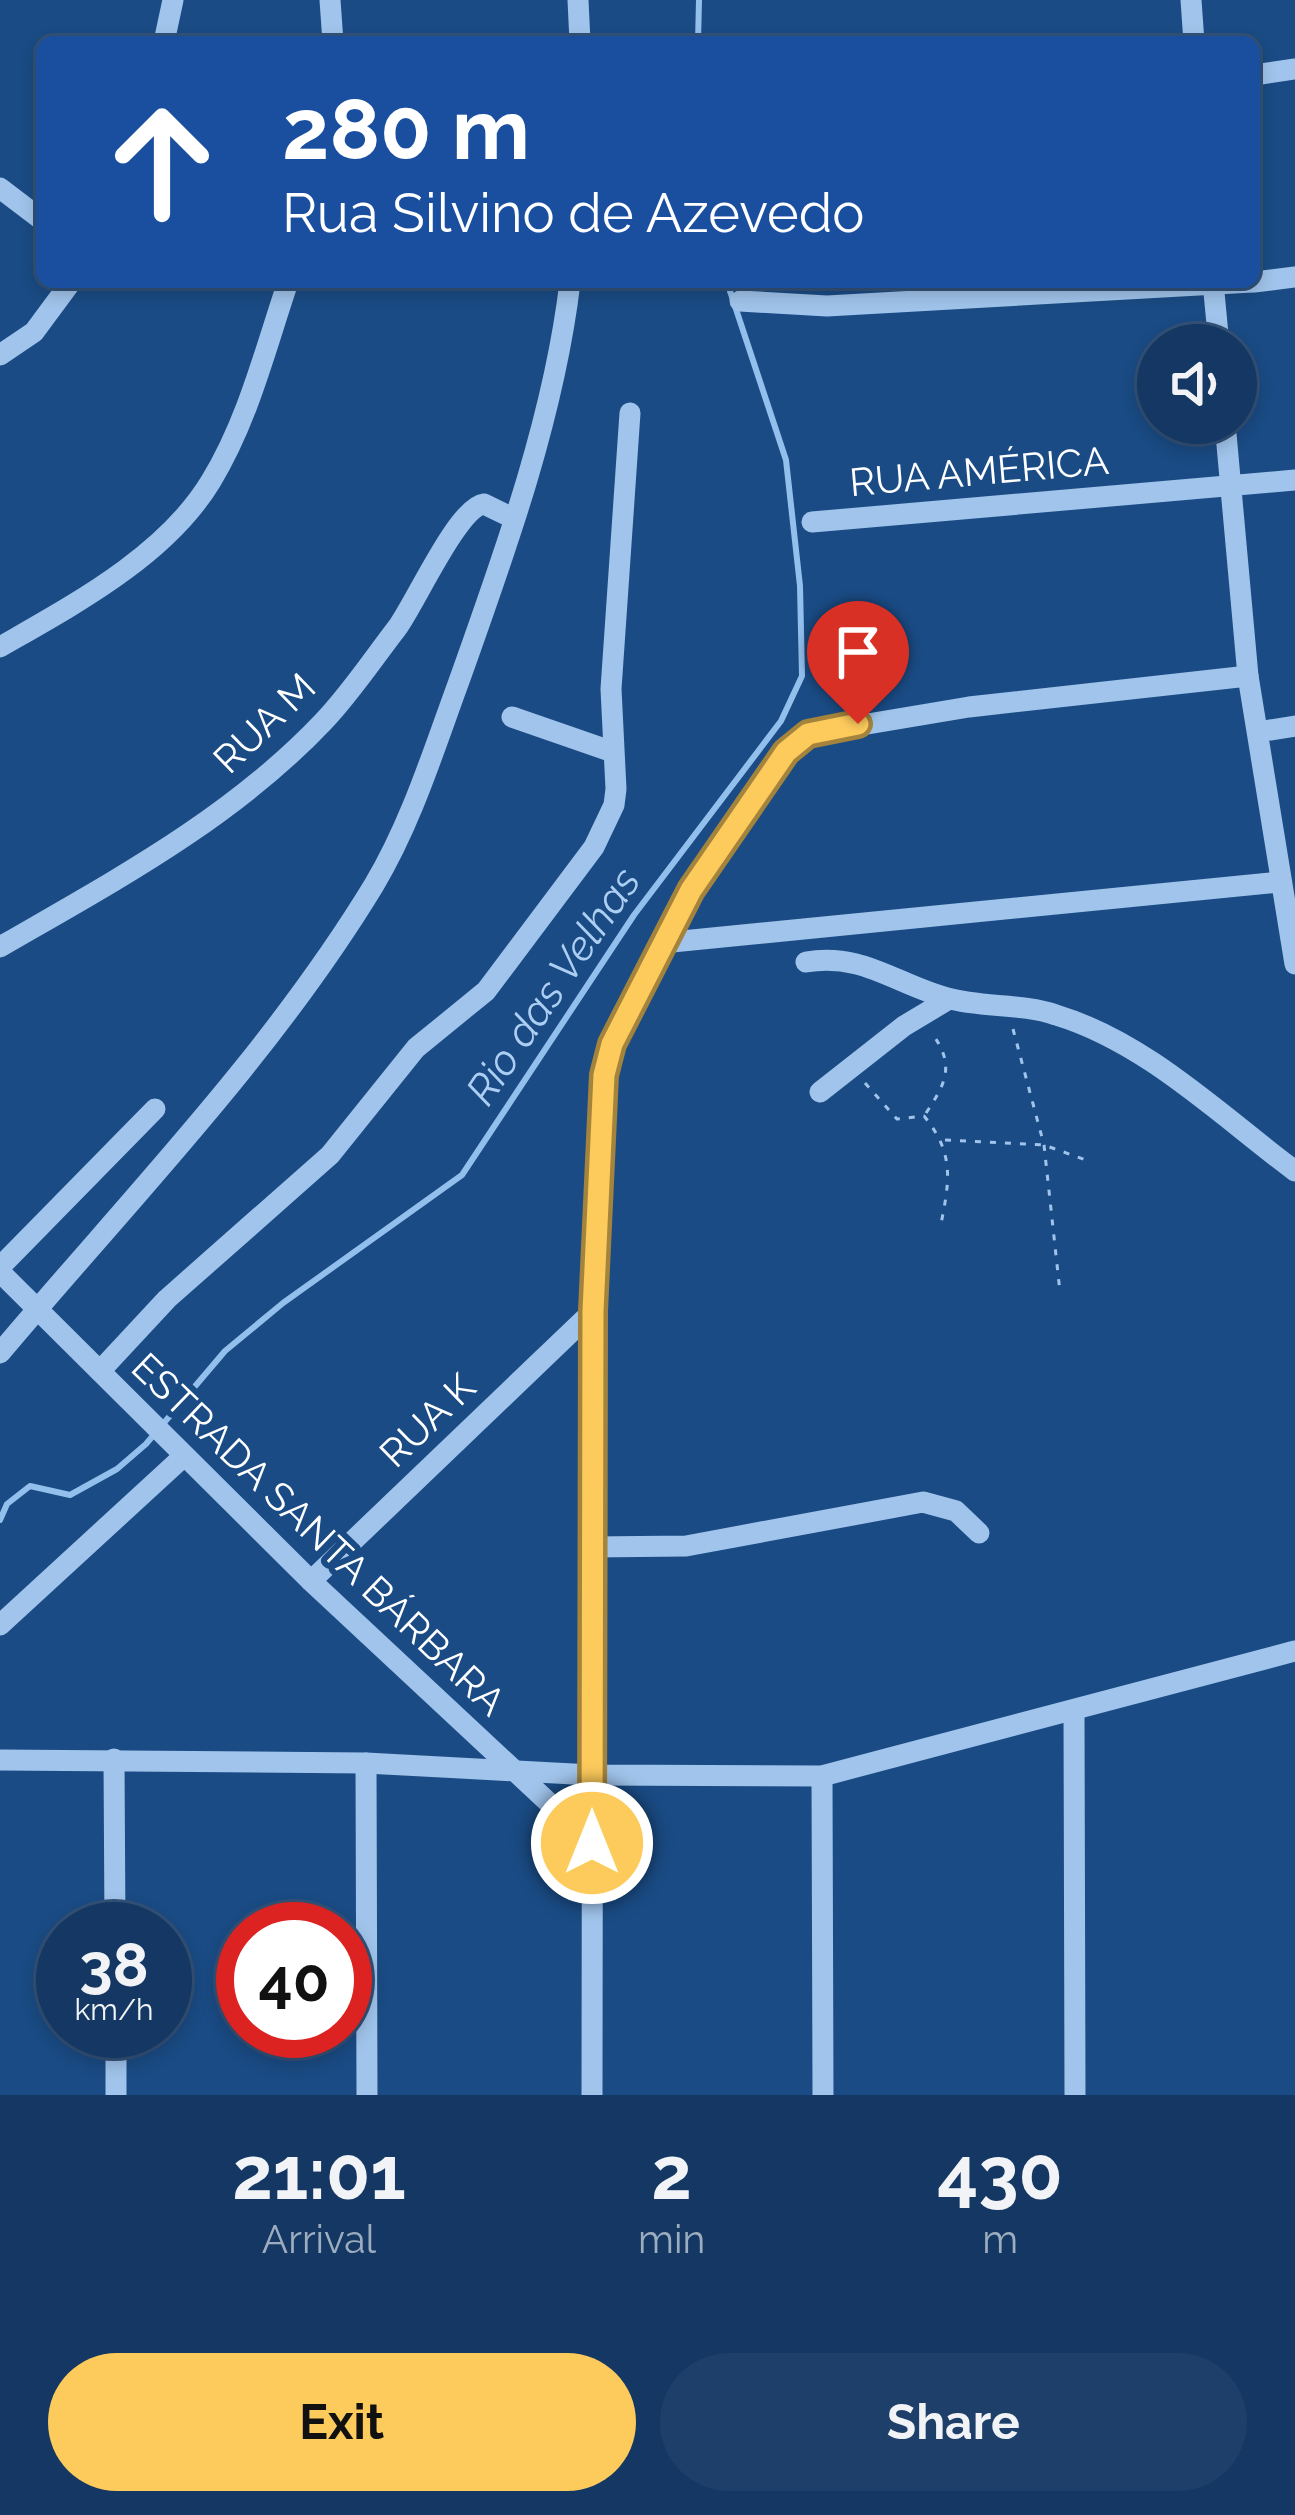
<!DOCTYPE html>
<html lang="en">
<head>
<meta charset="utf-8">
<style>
	:root { --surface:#143863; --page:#1d3f69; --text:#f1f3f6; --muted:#9dacbe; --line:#335278; --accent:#fdcb5c }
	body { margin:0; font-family:Raleway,sans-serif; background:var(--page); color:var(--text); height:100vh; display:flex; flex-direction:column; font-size:45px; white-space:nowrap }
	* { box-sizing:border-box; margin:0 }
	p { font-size:39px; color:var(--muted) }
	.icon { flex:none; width:66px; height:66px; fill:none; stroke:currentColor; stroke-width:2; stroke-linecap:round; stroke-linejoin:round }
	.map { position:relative; height:2095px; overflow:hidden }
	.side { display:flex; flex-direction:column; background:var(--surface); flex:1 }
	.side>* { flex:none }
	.hud { position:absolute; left:36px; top:36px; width:1224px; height:252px; border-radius:18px; box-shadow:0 6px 18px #0003,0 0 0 3px var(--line); background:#1a4fa0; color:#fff; overflow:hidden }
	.tools { position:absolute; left:1137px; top:324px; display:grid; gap:24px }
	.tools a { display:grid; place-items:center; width:120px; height:120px; border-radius:50%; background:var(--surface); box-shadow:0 6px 18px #0003,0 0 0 3px var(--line); font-size:60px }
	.speed { position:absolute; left:36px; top:1902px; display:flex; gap:24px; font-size:60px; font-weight:700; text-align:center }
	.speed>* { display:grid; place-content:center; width:156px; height:156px; border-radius:50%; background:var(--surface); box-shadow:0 6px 18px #0003,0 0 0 3px var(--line); line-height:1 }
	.speed small { font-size:30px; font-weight:400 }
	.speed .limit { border:18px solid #d22; background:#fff; color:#111 }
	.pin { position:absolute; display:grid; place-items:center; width:102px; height:102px; color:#fff; margin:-123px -51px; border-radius:50% 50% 50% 0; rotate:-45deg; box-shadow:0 0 12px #0007 }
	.pin .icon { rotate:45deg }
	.me { position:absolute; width:132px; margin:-66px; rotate:0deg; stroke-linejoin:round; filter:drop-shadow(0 0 9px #0008) }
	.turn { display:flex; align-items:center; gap:42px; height:252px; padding:0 48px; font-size:54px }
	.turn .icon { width:156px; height:156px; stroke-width:2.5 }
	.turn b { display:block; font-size:84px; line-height:102px }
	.eta { display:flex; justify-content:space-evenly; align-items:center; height:204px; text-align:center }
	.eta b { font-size:72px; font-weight:700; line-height:84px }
	.action { display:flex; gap:24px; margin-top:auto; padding:24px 48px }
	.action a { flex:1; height:138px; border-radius:72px; background:var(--accent); color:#111; font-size:48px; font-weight:700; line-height:138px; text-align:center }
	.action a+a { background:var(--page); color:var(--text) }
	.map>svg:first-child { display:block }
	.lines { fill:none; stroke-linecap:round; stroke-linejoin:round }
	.stream { stroke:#93bfed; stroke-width:6 }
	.path { stroke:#a0c4eb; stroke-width:3; stroke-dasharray:6 9; stroke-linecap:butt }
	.minor { stroke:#a0c4eb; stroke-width:21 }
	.route-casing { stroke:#a4843c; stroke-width:30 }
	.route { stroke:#fdcb5c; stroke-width:21 }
	.labels { text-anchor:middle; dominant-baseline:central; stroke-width:12; stroke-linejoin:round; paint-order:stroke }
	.street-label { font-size:39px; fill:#fff; stroke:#1a4b84 }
	.water-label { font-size:42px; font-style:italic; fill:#accef3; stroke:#1a4b84 }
</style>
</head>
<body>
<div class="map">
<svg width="1295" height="2095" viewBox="0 0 1295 2095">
	<rect width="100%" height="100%" fill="#1a4b84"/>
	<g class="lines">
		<!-- stream -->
		<g class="stream">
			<polyline points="698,42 699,0"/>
			<polyline points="0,1520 7,1504 30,1486 70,1495 117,1469 146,1444 225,1351 283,1303 462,1175 634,915 781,721 802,676 800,586 786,460 727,282"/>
		</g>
		<!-- path -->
		<g class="path">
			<polyline points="1013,1029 1044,1145 1060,1292"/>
			<path d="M 865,1083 L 897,1119 L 924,1116 C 956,1155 949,1183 940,1229"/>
			<path d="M 926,1113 C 947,1082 955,1064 931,1032"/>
			<polyline points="945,1140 1044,1145 1086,1160"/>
		</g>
		<!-- minor -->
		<g class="minor">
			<polyline points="330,0 333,42"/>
			<polyline points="578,0 580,42"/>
			<polyline points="1191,0 1194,42"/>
			<polyline points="164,42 173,0"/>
			<polyline points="1254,75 1295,69"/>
			<polyline points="0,188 42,220"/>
			<polyline points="1213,282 1219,345"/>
			<polyline points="1254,282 1295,277"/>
			<polyline points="740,301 827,306 1252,282"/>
			<polyline points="0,355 34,332 71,282"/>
			<polyline points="1225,423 1248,676 1295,964"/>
			<polyline points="812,522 1295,480"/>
			<path d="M 0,647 C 73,605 166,556 211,481 C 248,420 265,350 288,282"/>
			<polyline points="512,717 613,752"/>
			<polyline points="1258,732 1295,726"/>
			<polyline points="662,943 1279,882"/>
			<path d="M 0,947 C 114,881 231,819 323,722 C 350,694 373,659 397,628 C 416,602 458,507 484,504 L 513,518"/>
			<path d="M 806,962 C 861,952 896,984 947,998 C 982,1008 1021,1003 1056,1015 C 1146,1042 1221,1116 1295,1171"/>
			<polyline points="820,1092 904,1026 949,999"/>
			<polyline points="0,1267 155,1109"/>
			<polyline points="0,1272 311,1581 592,1843"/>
			<path d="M 0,1353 C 128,1201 270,1056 374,885 C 411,823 433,752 458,684 C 504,555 554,418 570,282"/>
			<polyline points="100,1371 167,1299 330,1155 416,1048 486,991 594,847 614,805 616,789 611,689 630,413"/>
			<polyline points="593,1547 686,1546 923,1502 956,1511 979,1533"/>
			<polyline points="311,1581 593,1311"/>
			<polyline points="0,1625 184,1456"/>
			<polyline points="1074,1710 1075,2095"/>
			<polyline points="114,1759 115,1929"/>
			<polyline points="0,1760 366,1763 592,1775 822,1776 1295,1651"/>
			<polyline points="366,1763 367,2095"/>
			<polyline points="822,1776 823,2095"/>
			<polyline points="116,2031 116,2095"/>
			<polyline points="592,2095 593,1311 600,1124 612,1044 691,890 786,752 808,734 969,707 1248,676"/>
		</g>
	</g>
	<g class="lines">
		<!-- route casing -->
		<g class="route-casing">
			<polyline id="route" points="592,1843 593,1311 604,1075 612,1044 691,890 786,752 808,734 858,724"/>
		</g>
		<!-- route -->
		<use href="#route" class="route"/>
	</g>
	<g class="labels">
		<!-- street labels -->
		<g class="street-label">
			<text transform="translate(979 471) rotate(-5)">RUA AMÉRICA</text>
			<text transform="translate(264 723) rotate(-44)">RUA M</text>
			<text transform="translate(427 1420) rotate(-44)">RUA K</text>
			<text transform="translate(319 1534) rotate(44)">ESTRADA SANTA BÁRBARA</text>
		</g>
		<!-- water labels -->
		<g class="water-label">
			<text transform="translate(553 986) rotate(-56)">Rio das Velhas</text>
		</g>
	</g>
</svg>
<div class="tools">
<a><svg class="icon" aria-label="sound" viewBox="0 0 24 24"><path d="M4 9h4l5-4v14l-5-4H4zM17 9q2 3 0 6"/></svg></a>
</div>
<div class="speed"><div>38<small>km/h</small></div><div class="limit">40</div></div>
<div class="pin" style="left:858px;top:724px;background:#d93025"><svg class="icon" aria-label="arrive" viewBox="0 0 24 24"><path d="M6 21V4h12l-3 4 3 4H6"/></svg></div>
<svg class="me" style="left:592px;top:1843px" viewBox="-20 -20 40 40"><circle r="17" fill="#fdcb5c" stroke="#fff" stroke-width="3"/><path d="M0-11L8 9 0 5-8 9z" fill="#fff"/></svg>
<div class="hud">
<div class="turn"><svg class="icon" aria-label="ahead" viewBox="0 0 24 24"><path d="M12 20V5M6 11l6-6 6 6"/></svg><div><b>280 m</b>Rua Silvino de Azevedo</div></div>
</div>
</div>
<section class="side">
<div class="eta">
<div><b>21:01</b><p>Arrival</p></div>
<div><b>2</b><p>min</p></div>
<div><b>430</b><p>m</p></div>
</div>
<div class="action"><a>Exit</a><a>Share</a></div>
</section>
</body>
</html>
